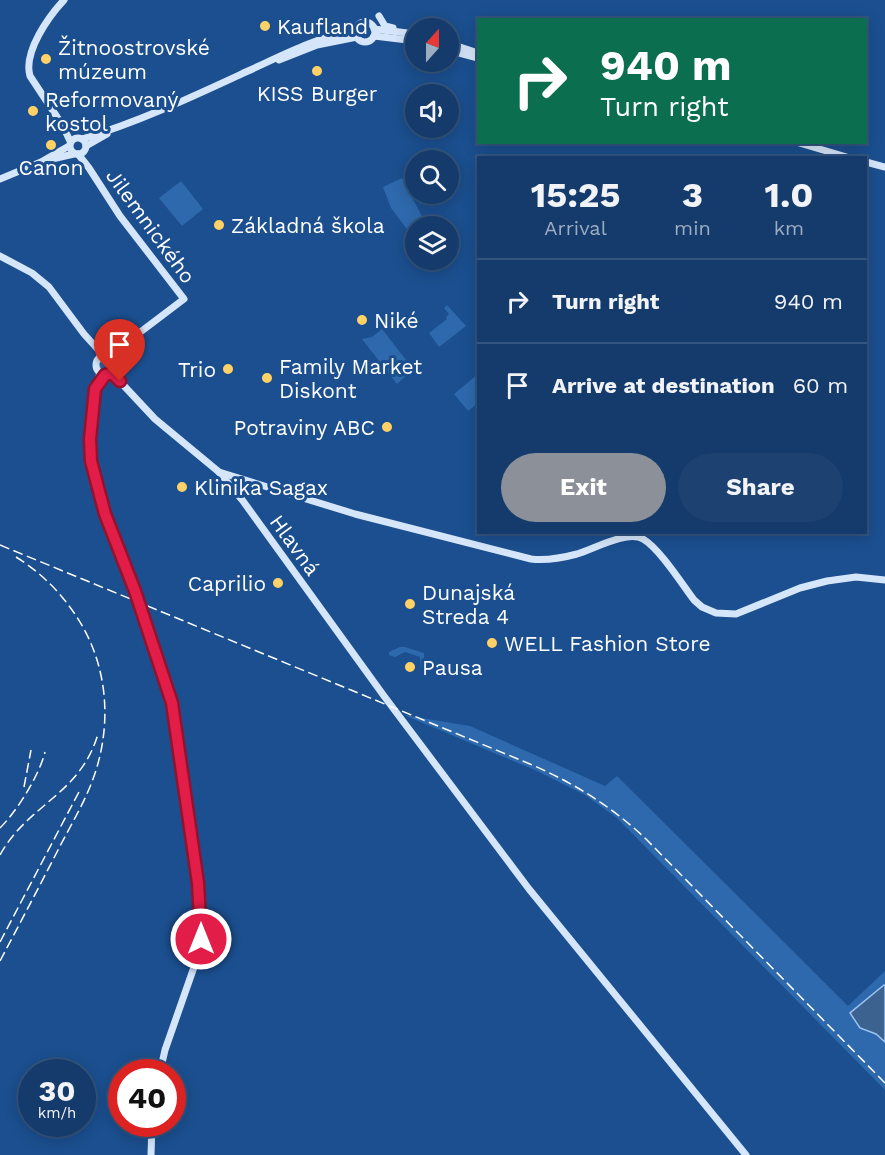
<!DOCTYPE html>
<html lang="en">
<head>
<meta charset="utf-8">
<style>
	:root { --surface:#143b6b; --page:#1d4271; --text:#f1f3f6; --muted:#9dadc1; --line:#33557e; --accent:#8c9099 }
	body { margin:0; font-family:"Work Sans",sans-serif; background:var(--page); color:var(--text); height:100vh; display:flex; flex-direction:column; font-size:22px; white-space:nowrap }
	* { box-sizing:border-box; margin:0 }
	p { font-size:20px; color:var(--muted) }
	.icon { flex:none; width:33px; height:33px; fill:none; stroke:currentColor; stroke-width:2; stroke-linecap:round; stroke-linejoin:round }
	.map { position:relative; flex:1; overflow:hidden }
	.drawer { position:absolute; left:477px; top:156px; width:390px; height:378px; display:flex; flex-direction:column; background:var(--surface); border-radius:0px; box-shadow:0 3px 15px #0003,0 0 0 2px var(--line) }
	.drawer>* { flex:none }
	.top-card { position:absolute; left:477px; top:18px; width:390px; height:126px; border-radius:0px; box-shadow:0 3px 15px #0003,0 0 0 2px var(--line); background:#0b6e4f; color:#fff; overflow:hidden }
	.needle { width:39px; rotate:21deg }
	.buttons { position:absolute; left:405px; top:18px; display:grid; gap:12px }
	.buttons a { display:grid; place-items:center; width:54px; height:54px; border-radius:50%; background:var(--surface); box-shadow:0 3px 15px #0003,0 0 0 2px var(--line); font-size:30px }
	.speed { position:absolute; left:18px; top:1059px; display:flex; gap:12px; font-size:30px; font-weight:700; text-align:center }
	.speed>* { display:grid; place-content:center; width:78px; height:78px; border-radius:50%; background:var(--surface); box-shadow:0 3px 15px #0003,0 0 0 2px var(--line); line-height:1 }
	.speed small { font-size:15px; font-weight:400 }
	.speed .limit { border:9px solid #d22; background:#fff; color:#111 }
	.pin { position:absolute; display:grid; place-items:center; width:51px; height:51px; color:#fff; margin:-62px -26px; border-radius:50% 50% 50% 0; rotate:-45deg; box-shadow:0 0 6px #0007 }
	.pin .icon { rotate:45deg }
	.me { position:absolute; width:66px; margin:-33px; rotate:0deg; stroke-linejoin:round; filter:drop-shadow(0 0 4px #0008) }
	.turn { display:flex; align-items:center; gap:21px; height:126px; padding:0 24px; font-size:27px }
	.turn .icon { width:78px; height:78px; stroke-width:2.5 }
	.turn b { display:block; font-size:42px; line-height:51px }
	.eta { display:flex; justify-content:space-evenly; align-items:center; height:102px; text-align:center }
	.eta b { font-size:36px; font-weight:700; line-height:42px }
	.primary-button { display:flex; gap:12px; margin-top:auto; padding:12px 24px }
	.primary-button a { flex:1; height:69px; border-radius:36px; background:var(--accent); color:#fff; font-size:24px; font-weight:700; line-height:69px; text-align:center }
	.primary-button a+a { background:var(--page); color:var(--text) }
	ul { padding:0; list-style:none }
	li { display:flex; align-items:center; gap:18px; height:84px; padding:0 24px; border-top:2px solid var(--line) }
	li div { flex:1 }
	li b { display:block; font-size:22px }
	li em { font-style:normal }
	.map>svg:first-child { display:block }
	.green { fill:#2e69ad }
	.water { fill:#3c6290; stroke:#9cc4f0; stroke-width:1.5 }
	.lines { fill:none; stroke-linecap:round; stroke-linejoin:round }
	.secondary { stroke:#d6e6fa; stroke-width:7 }
	.rail { stroke:#fff; stroke-width:1.5; stroke-dasharray:10 4.5; stroke-linecap:butt }
	.route-casing { stroke:#92132f; stroke-width:15 }
	.route { stroke:#e11d48; stroke-width:10 }
	.poi-dot { fill:#ffd166; stroke:#1b4f8f; stroke-width:2 }
	.labels { text-anchor:middle; dominant-baseline:central; stroke-width:6; stroke-linejoin:round; paint-order:stroke }
	.poi-label { font-size:21px; fill:#fff; stroke:#1b4f8f; text-anchor:start }
	.street-label { font-size:21px; fill:#fff; stroke:#1b4f8f }
</style>
</head>
<body>
<div class="map">
<svg width="885" height="1155" viewBox="0 0 885 1155">
	<rect width="100%" height="100%" fill="#1b4f8f"/>
	<!-- green -->
	<g class="green">
		<polygon points="402,178 427,226 416,226 415,240 391,208 383,187"/>
		<polygon points="181,181 203,209 182,226 159,198"/>
		<polygon points="447,305 466,326 439,347 429,333 447,319 446,317 449,314 444,308"/>
		<polygon points="382,329 413,369 397,384 362,339 372,337"/>
		<circle cx="107" cy="365" r="8"/>
		<polygon points="478,374 478,403 468,411 454,394"/>
		<polygon points="364,420 370,427 356,438 350,430"/>
		<polygon points="400,647 405,647 424,653 424,675 421,670 420,657 405,652 395,657 389,655 389,652"/>
		<polygon points="404,715 470,726 605,786 617,776 848,1006 885,971 885,986 850,1013 860,1028 876,1034 885,1042 885,1090 617,818 585,795 537,771"/>
	</g>
	<!-- water -->
	<polygon class="water" points="884,985 885,986 885,1042 876,1034 860,1028 850,1013"/>
	<g class="lines">
		<!-- secondary -->
		<g class="secondary">
			<path d="M 64,0 C 49,16 23,52 30,76 L 63,126 L 70,141"/>
			<polyline points="379,16 385,26 393,28"/>
			<circle cx="365" cy="32" r="10"/>
			<polyline points="374,29 416,34"/>
			<polyline points="374,36 416,41"/>
			<polyline points="448,43 478,53"/>
			<polyline points="448,50 478,58"/>
			<polyline points="279,60 317,45 357,37"/>
			<circle cx="78" cy="146" r="8"/>
			<path d="M 82,139 C 139,122 194,96 248,71 C 285,54 315,38 355,30"/>
			<polyline points="796,142 850,158"/>
			<polyline points="86,146 107,134"/>
			<polyline points="78,154 89,168 120,216 184,299 110,355"/>
			<polyline points="52,159 74,154"/>
			<polyline points="866,162 885,167"/>
			<polyline points="0,179 41,162 69,146"/>
			<polyline points="0,256 32,273 49,287 84,334 103,355"/>
			<circle cx="106" cy="365" r="10"/>
			<polyline points="100,373 94,394 90,439 91,461 105,514 137,597 172,703 201,909 200,950 165,1050 160,1072"/>
			<polyline points="112,373 155,419 219,472 243,501 384,696 529,889 746,1155"/>
			<path d="M 219,472 L 355,514 L 531,559 C 546,561 562,558 577,554 C 594,549 627,530 643,539 C 659,548 682,584 694,600 L 702,607 L 716,613 L 736,614 L 800,588 L 827,581 L 856,577 L 885,580"/>
			<polyline points="151,1155 152,1124"/>
		</g>
		<!-- rail -->
		<g class="rail">
			<path d="M 0,545 L 530,764 C 574,783 611,806 646,839 L 885,1083"/>
			<polyline points="24,787 31,750"/>
			<path d="M 0,828 C 17,811 39,776 45,752"/>
			<path d="M 0,855 C 28,804 80,795 98,734"/>
			<polyline points="0,942 81,788"/>
			<path d="M 0,961 C 19,925 38,889 57,852 C 69,828 84,804 93,779 C 111,730 109,675 84,629 C 68,600 45,575 16,557"/>
		</g>
	</g>
	<g class="lines">
		<!-- route casing -->
		<g class="route-casing">
			<polyline id="route" points="120,381 112,373 105,375 95,389 90,439 91,461 105,514 135,591 172,703 198,883 201,939"/>
		</g>
		<!-- route -->
		<use href="#route" class="route"/>
	</g>
	<!-- markers -->
	<g class="poi-dot">
		<circle cx="265" cy="26" r="6"/>
		<circle cx="46" cy="59" r="6"/>
		<circle cx="317" cy="71" r="6"/>
		<circle cx="33" cy="111" r="6"/>
		<circle cx="51" cy="145" r="6"/>
		<circle cx="219" cy="225" r="6"/>
		<circle cx="362" cy="320" r="6"/>
		<circle cx="228" cy="369" r="6"/>
		<circle cx="267" cy="378" r="6"/>
		<circle cx="387" cy="427" r="6"/>
		<circle cx="182" cy="487" r="6"/>
		<circle cx="278" cy="583" r="6"/>
		<circle cx="410" cy="604" r="6"/>
		<circle cx="492" cy="643" r="6"/>
		<circle cx="410" cy="667" r="6"/>
	</g>
	<g class="labels">
		<!-- poi labels -->
		<g class="poi-label">
			<text x="277" y="26">Kaufland</text>
			<text x="58" y="47">Žitnoostrovské<tspan x="58" dy="24">múzeum</tspan></text>
			<text x="317" y="93" text-anchor="middle">KISS Burger</text>
			<text x="45" y="99">Reformovaný<tspan x="45" dy="24">kostol</tspan></text>
			<text x="51" y="167" text-anchor="middle">Canon</text>
			<text x="231" y="225">Základná škola</text>
			<text x="374" y="320">Niké</text>
			<text x="279" y="366">Family Market<tspan x="279" dy="24">Diskont</tspan></text>
			<text x="216" y="369" text-anchor="end">Trio</text>
			<text x="375" y="427" text-anchor="end">Potraviny ABC</text>
			<text x="194" y="487">Klinika Sagax</text>
			<text x="266" y="583" text-anchor="end">Caprilio</text>
			<text x="422" y="592">Dunajská<tspan x="422" dy="24">Streda 4</tspan></text>
			<text x="504" y="643">WELL Fashion Store</text>
			<text x="422" y="667">Pausa</text>
		</g>
		<!-- street labels -->
		<g class="street-label">
			<text transform="translate(151 226) rotate(54)">Jilemnického</text>
			<text transform="translate(295 545) rotate(54)">Hlavná</text>
		</g>
	</g>
</svg>
<div class="buttons">
<a><svg class="needle" viewBox="-14 -14 28 28"><path d="M0-13l5 13h-10z" fill="#e53935"/><path d="M0 13l5-13h-10z" fill="#9dadc1"/></svg></a>
<a><svg class="icon" aria-label="sound" viewBox="0 0 24 24"><path d="M4 9h4l5-4v14l-5-4H4zM17 9q2 3 0 6"/></svg></a>
<a><svg class="icon" aria-label="search" viewBox="0 0 24 24"><circle cx="10" cy="10" r="6"/><path d="M15 15l6 6"/></svg></a>
<a><svg class="icon" aria-label="layers" viewBox="0 0 24 24"><path d="M12 4l9 5-9 5-9-5zM3 14l9 5 9-5"/></svg></a>
</div>
<div class="speed"><div>30<small>km/h</small></div><div class="limit">40</div></div>
<div class="pin" style="left:120px;top:381px;background:#d93025"><svg class="icon" aria-label="arrive" viewBox="0 0 24 24"><path d="M6 21V4h12l-3 4 3 4H6"/></svg></div>
<svg class="me" style="left:201px;top:939px" viewBox="-20 -20 40 40"><circle r="17" fill="#e11d48" stroke="#fff" stroke-width="3"/><path d="M0-11L8 9 0 5-8 9z" fill="#fff"/></svg>
<div class="top-card">
<div class="turn"><svg class="icon" aria-label="right" viewBox="0 0 24 24"><path d="M7 20v-9h11M14 6l5 5-5 5"/></svg><div><b>940 m</b>Turn right</div></div>
</div>
<section class="drawer">
<div class="eta">
<div><b>15:25</b><p>Arrival</p></div>
<div><b>3</b><p>min</p></div>
<div><b>1.0</b><p>km</p></div>
</div>
<ul>
<li><svg class="icon" aria-label="right" viewBox="0 0 24 24"><path d="M7 20v-9h11M14 6l5 5-5 5"/></svg><div><b>Turn right</b></div><em>940 m</em></li>
<li><svg class="icon" aria-label="arrive" viewBox="0 0 24 24"><path d="M6 21V4h12l-3 4 3 4H6"/></svg><div><b>Arrive at destination</b></div><em>60 m</em></li>
</ul>
<div class="primary-button"><a>Exit</a><a>Share</a></div>
</section>
</div>
</body>
</html>
